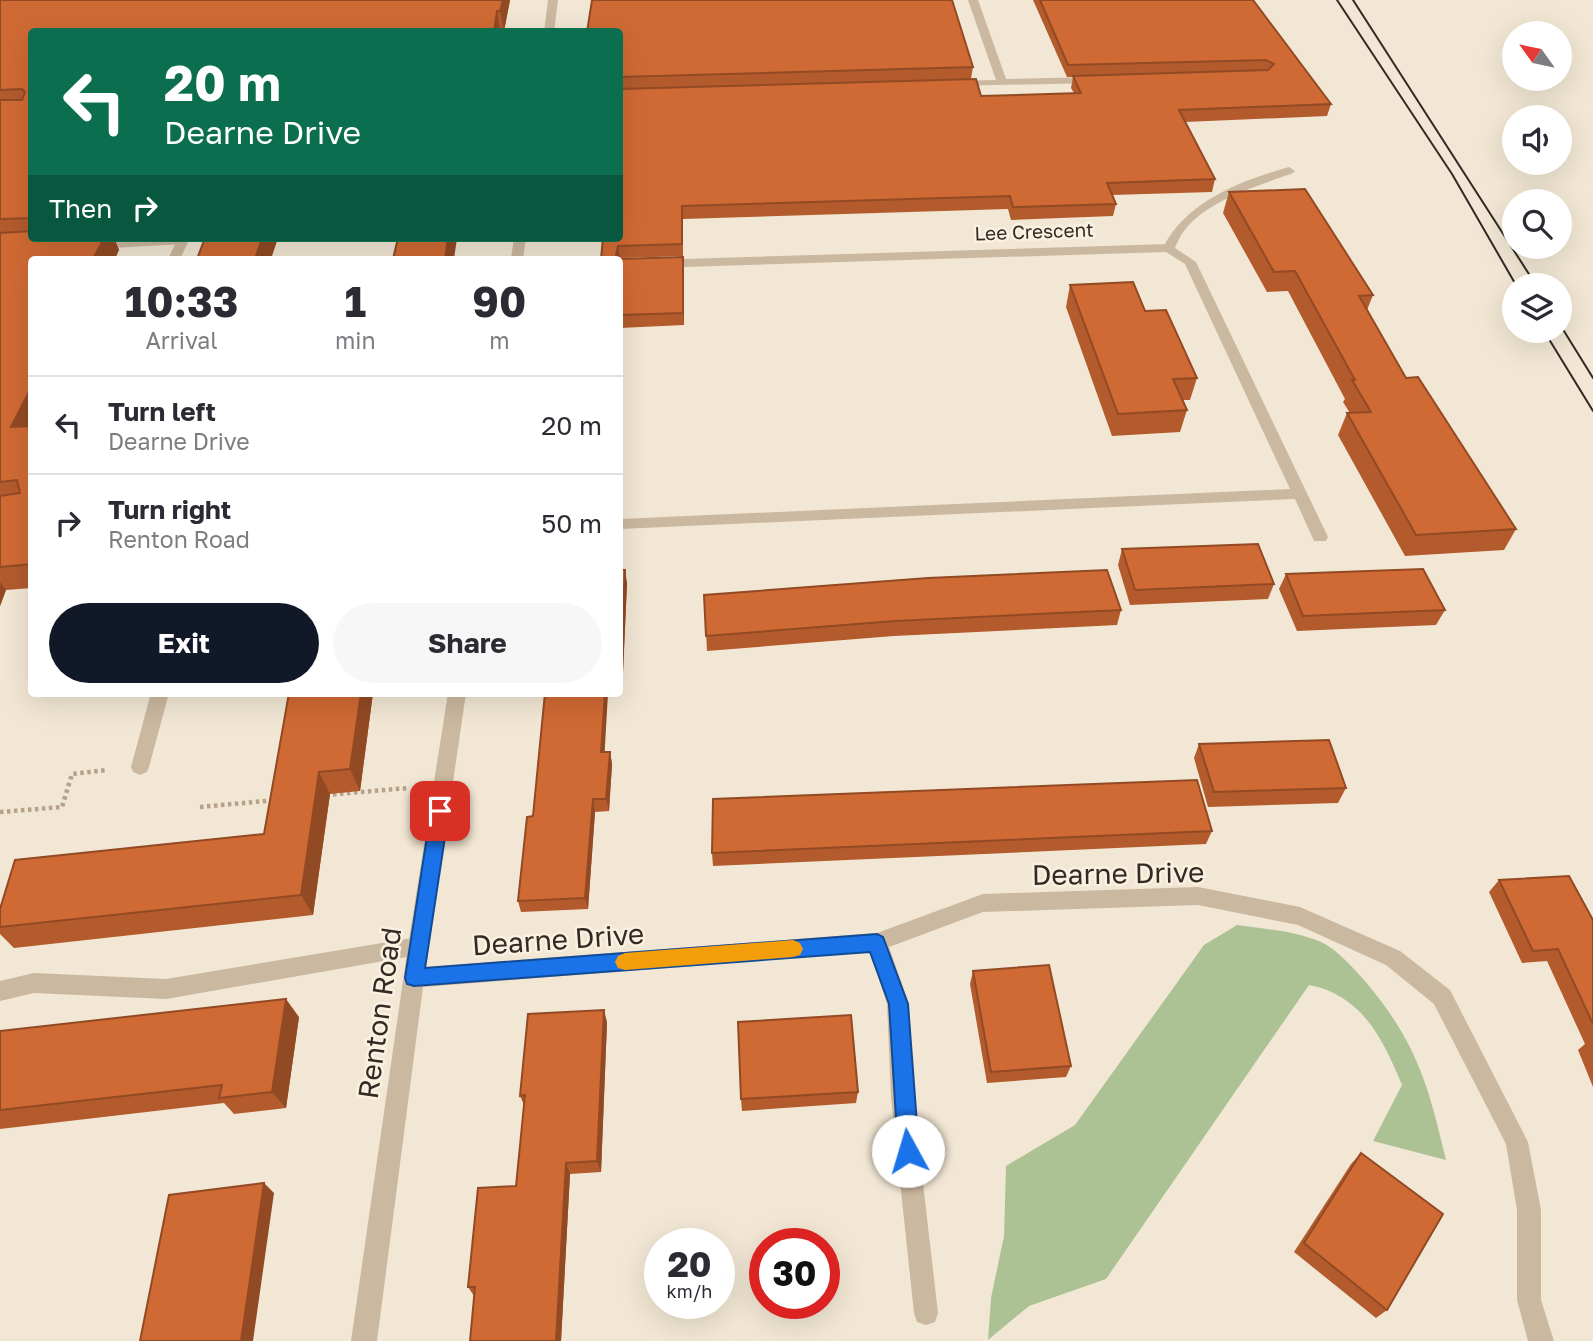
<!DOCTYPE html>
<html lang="en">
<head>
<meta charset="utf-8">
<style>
	:root { --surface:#fff; --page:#f7f7f7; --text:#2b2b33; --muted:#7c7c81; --line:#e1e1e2; --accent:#111827 }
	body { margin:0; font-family:"Golos Text",sans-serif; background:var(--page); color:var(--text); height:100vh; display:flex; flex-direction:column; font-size:26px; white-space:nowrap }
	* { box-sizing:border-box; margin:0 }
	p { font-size:23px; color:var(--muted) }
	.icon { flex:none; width:38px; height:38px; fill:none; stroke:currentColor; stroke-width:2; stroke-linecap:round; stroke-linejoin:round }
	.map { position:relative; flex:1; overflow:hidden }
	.side { position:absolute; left:28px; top:256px; width:595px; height:441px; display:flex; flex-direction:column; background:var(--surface); border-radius:7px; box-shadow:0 7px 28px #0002 }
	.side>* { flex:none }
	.top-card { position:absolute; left:28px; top:28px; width:595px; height:214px; border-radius:7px; box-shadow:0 7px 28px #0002; background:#0b6e4f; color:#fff; overflow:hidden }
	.needle { width:46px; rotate:303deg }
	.tools { position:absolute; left:1502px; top:21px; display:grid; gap:14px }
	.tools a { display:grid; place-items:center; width:70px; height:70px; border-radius:50%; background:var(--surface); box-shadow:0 7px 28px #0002; font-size:35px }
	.speed { position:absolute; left:644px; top:1228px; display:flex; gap:14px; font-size:35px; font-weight:700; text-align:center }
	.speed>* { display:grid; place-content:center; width:91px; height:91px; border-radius:50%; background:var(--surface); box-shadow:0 7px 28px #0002; line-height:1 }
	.speed small { font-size:18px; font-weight:400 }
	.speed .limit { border:10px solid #d22; background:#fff; color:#111 }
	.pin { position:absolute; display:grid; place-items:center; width:60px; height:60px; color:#fff; margin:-30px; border-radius:14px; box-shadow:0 4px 10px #0006 }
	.me { position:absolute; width:77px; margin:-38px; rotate:354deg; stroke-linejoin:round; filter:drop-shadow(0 0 5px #0008) }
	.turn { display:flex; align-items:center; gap:24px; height:147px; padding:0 21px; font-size:32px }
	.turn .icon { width:91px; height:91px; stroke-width:2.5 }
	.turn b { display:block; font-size:49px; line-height:60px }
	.then { display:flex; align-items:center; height:66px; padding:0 21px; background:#0003; gap:14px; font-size:26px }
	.eta { display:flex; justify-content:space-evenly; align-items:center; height:119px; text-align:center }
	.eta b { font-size:42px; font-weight:700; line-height:49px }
	.button { display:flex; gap:14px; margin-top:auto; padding:14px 21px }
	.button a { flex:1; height:80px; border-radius:42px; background:var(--accent); color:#fff; font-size:28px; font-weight:700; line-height:80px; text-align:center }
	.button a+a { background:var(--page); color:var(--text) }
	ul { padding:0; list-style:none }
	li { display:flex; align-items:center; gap:21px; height:98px; padding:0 21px; border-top:2px solid var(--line) }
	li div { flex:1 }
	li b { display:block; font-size:26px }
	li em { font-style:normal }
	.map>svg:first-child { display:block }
	.green { fill:#adc294 }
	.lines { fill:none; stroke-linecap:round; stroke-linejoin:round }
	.path { stroke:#b6a28a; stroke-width:4.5; stroke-dasharray:3.5 3.5; stroke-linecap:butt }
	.service { fill:#cbb8a0; fill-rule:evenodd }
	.pedestrian { fill:#cbb8a0; fill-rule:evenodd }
	.minor { fill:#cbb8a0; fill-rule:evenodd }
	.tram { stroke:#342a24; stroke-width:2 }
	.wall { fill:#b35b2d }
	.shaded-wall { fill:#924a24 }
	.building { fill:#d06a34; stroke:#924a24; stroke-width:2 }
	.route { fill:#1a73e8; stroke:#114b97; stroke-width:2 }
	.slow { fill:#f59e0b }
	.labels { text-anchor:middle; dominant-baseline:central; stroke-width:5; stroke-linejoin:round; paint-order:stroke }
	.far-street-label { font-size:19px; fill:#342a24; stroke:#faf1e0 }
	.near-street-label { font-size:28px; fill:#342a24; stroke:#faf1e0 }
</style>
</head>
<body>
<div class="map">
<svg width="1593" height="1341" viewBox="0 0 1593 1341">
	<rect width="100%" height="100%" fill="#f2e7d4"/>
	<!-- green -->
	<path class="green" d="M 1237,925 C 1266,929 1294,931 1321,942 C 1337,949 1354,969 1365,981 C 1417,1043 1428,1084 1446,1160 L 1373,1141 L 1402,1085 C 1383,1039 1362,995 1309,985 L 1106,1279 L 1029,1306 L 988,1340 L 991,1298 L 1004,1236 L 1006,1166 L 1075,1125 L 1204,945 Z"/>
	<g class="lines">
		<!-- path -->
		<g class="path">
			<polyline points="326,795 408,788"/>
			<polyline points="200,807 276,800"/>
			<polyline points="0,812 62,807 72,774 107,770"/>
		</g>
		<!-- service -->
		<g class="service">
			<path d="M 1289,167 L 1295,171 L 1293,173 C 1258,186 1207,200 1184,231 C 1179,237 1177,245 1173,251 L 1163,248 C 1185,202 1242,180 1289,167 Z"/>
			<polygon points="152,238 189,240 183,244 94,249 88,245 94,241"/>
			<polygon points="151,693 169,693 149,767 147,772 140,775 133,772 131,767"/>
		</g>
		<!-- pedestrian -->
		<polygon class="pedestrian" points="418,937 425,939 428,946 425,953 418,955 166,999 34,993 0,1001 0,981 34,973 166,979"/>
		<!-- minor -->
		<g class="minor">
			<polygon points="548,0 558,0 554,32 544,32"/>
			<polygon points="968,0 978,0 1006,79 1095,77 1100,80 1095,83 951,86 950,84 955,81 996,80"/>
			<polygon points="178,238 190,238 180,259 168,259"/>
			<polygon points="514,238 526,238 523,259 511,259"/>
			<polygon points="1169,244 1196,262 1328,537 1326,541 1314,541 1295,499 620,529 620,519 1290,489 1185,264 1166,252 620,269 620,261"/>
			<polygon points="448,693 466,693 426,967 877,933 983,894 1198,887 1300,907 1400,951 1450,990 1528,1142 1541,1210 1541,1300 1554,1341 1528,1341 1517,1300 1517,1210 1506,1144 1434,1004 1386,965 1298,925 1198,905 983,912 889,947 909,1004 913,1097 938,1313 935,1322 926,1325 917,1322 914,1313 891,1097 887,1004 870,952 423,987 377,1341 351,1341 408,946"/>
		</g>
		<!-- tram -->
		<g class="tram">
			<polyline points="1337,0 1452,174 1516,285"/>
			<polyline points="1353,0 1536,285"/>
			<polyline points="1559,323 1593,378"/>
			<polyline points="1544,331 1593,411"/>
		</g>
	</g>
	<!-- wall -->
	<g class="wall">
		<polygon points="0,0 510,0 504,31 500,32 32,32 32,238 114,238 119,250 32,259 32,588 6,590 0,606"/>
		<polygon points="1033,0 1253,0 1331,104 1327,116 1185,122 1215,179 1212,192 1112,195 1116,204 1113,216 1011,220 1008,209 683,219 683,256 620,258 684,270 684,325 620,328 620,259 603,238 620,238 620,32 973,67 971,79 981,96 1074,93 1071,88 1073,77 1067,77"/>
		<polygon points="1229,192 1373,295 1367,310 1406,378 1516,529 1504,550 1405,556 1338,435 1347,413 1350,413 1343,402 1345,399 1288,291 1267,292 1223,213"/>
		<polygon points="1070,285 1145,311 1197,378 1190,400 1182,400 1187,410 1180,432 1112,436 1066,307"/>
		<polygon points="1122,549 1274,584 1268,599 1130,605 1118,565"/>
		<polygon points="620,570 627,583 623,672 620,672"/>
		<polygon points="1286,574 1445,610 1436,625 1297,631 1279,589"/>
		<polygon points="704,595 1121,610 1117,625 894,636 707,651"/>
		<polygon points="373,693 360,791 330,794 313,915 14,948 0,934 0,909 264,834"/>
		<polygon points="1199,744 1346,788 1338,803 1208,807 1194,758"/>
		<polygon points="605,752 610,752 612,764 609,811 595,812 588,909 521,912 518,901 533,816"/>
		<polygon points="1212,831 1206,844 713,866 712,853"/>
		<polygon points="1499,880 1593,920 1593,1087 1578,1050 1585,1044 1547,961 1522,963 1489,892"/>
		<polygon points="973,971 1071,1066 1066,1077 987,1083 970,984"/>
		<polygon points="299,1017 286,1108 234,1114 224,1103 0,1129 0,1031"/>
		<polygon points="607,1022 601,1172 570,1174 561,1341 470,1341 474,1296 468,1287 516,1186 524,1105 520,1096"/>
		<polygon points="858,1092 856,1103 742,1111 741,1099"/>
		<polygon points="1361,1153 1387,1310 1376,1318 1294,1252 1351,1164"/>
	</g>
	<!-- shaded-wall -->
	<g class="shaded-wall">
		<polygon points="503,0 510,0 504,31 500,11"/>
		<polygon points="497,11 500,31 494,32"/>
		<polygon points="104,238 114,238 119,250 115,259 93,259"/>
		<polygon points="262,238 278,238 271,259 255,259"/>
		<polygon points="448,238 457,238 454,259 445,259"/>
		<polygon points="618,246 620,258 620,260 616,256"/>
		<polygon points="683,257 684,270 684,325 683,313"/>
		<polygon points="32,386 32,437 11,427"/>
		<polygon points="625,570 627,583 623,672 621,659"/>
		<polygon points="0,582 6,590 0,606"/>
		<polygon points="361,693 373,693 360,791 350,769"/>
		<polygon points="605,693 608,693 604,764 601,752"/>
		<polygon points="610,752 612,764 609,811 606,799"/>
		<polygon points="319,772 330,794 313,915 301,895"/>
		<polygon points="593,799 595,812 588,909 585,898"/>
		<polygon points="286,999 299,1017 286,1108 272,1092"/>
		<polygon points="604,1010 607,1022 601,1172 597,1161"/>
		<polygon points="566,1163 570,1174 561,1341 556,1341"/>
		<polygon points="264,1183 274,1193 253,1341 241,1341"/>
	</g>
	<!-- building -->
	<g class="building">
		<polygon points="0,0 503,0 500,11 497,11 494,32 32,32 32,218 0,219 0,100 22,100 25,92 22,89 0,90"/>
		<polygon points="592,0 952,0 973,67 620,77 620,32 587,32"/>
		<polygon points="1040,0 1253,0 1331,104 1179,110 1215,179 1107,183 1116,204 1013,207 1010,196 682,206 682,244 618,246 616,256 619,259 683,257 683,313 620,315 620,259 601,259 603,238 620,238 620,89 976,79 981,96 1081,93 1073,76 1268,70 1274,64 1266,60 1068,65"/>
		<polygon points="1305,189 1373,295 1359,296 1406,378 1418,377 1516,529 1416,535 1347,413 1371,412 1352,380 1355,380 1295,271 1274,272 1229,192"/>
		<polygon points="32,231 32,238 104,238 93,259 32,259 32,386 11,427 32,426 32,564 0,567 0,496 20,493 17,480 0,482 0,233"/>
		<polygon points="205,238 262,238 255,259 197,259"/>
		<polygon points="398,238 448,238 445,259 393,259"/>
		<polygon points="1133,282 1145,311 1166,310 1197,378 1173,379 1187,410 1118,414 1070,285"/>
		<polygon points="1258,544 1274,584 1135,590 1122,549"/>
		<polygon points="1423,569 1445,610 1303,616 1286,574"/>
		<polygon points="620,570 625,570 621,659 620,659"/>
		<polygon points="1107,570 1121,610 895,621 706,636 704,595 928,578"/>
		<polygon points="289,693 361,693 350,769 319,772 301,895 0,927 0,909 15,860 264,834"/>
		<polygon points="545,693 605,693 601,752 610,752 606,799 593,799 585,898 518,901 527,817 533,816"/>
		<polygon points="1329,740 1346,788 1214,792 1199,744"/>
		<polygon points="1197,780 1212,831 712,853 713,799"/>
		<polygon points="1569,876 1593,920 1593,1024 1558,949 1533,951 1499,880"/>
		<polygon points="1049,965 1071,1066 991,1072 973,971"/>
		<polygon points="286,999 272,1092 219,1098 222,1085 0,1110 0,1031"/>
		<polygon points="604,1010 597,1161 566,1163 556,1341 470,1341 475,1287 468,1287 478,1188 516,1186 525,1095 520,1096 528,1014"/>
		<polygon points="851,1015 858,1092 741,1099 738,1022"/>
		<polygon points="1361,1153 1443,1214 1387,1310 1304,1243"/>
		<polygon points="264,1183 241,1341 140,1341 169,1195"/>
	</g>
	<!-- route -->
	<polygon class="route" points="440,804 449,811 425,968 877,934 883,937 908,1004 919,1151 915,1159 908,1162 901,1159 898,1151 889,1004 870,952 414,986 407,984 405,978 431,811"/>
	<!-- slow -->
	<polygon class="slow" points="793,940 800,943 803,949 800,955 793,957 625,970 618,968 615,962 618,956 625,953"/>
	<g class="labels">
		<!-- far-street labels -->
		<g class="far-street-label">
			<text transform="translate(1034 231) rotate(-2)">Lee Crescent</text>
		</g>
		<!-- near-street labels -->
		<g class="near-street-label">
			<text transform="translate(1118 873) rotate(-1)">Dearne Drive</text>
			<text transform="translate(558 939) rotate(-4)">Dearne Drive</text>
			<text transform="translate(379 1013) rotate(-82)">Renton Road</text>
		</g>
	</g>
</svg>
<div class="tools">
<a><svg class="needle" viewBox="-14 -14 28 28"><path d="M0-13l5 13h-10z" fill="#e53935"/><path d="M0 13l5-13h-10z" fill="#7c7c81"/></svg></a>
<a><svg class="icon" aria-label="sound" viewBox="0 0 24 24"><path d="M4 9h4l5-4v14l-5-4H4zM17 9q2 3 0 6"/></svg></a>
<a><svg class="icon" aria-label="search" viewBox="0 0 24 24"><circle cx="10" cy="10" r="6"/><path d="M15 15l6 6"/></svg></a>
<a><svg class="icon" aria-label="layers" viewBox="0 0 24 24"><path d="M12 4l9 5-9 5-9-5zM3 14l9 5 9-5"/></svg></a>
</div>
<div class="speed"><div>20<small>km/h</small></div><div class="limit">30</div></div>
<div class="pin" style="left:440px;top:811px;background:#d93025"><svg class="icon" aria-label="arrive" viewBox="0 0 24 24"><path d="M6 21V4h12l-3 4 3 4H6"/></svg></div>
<svg class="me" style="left:908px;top:1151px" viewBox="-20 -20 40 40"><circle r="19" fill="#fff"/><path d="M0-13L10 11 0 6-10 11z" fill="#1a73e8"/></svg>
<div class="top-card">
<div class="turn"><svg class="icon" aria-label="left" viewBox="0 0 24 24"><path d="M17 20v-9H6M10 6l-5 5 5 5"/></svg><div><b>20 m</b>Dearne Drive</div></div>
<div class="then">Then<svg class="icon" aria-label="right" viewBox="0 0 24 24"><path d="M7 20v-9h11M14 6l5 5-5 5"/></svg></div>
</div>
<section class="side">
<div class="eta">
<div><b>10:33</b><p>Arrival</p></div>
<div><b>1</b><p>min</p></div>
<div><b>90</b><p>m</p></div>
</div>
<ul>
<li><svg class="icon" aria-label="left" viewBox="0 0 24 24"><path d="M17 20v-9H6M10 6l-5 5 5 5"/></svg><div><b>Turn left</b><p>Dearne Drive</p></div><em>20 m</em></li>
<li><svg class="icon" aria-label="right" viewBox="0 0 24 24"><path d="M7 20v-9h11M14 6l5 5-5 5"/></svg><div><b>Turn right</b><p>Renton Road</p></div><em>50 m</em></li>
</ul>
<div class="button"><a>Exit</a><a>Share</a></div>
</section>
</div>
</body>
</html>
